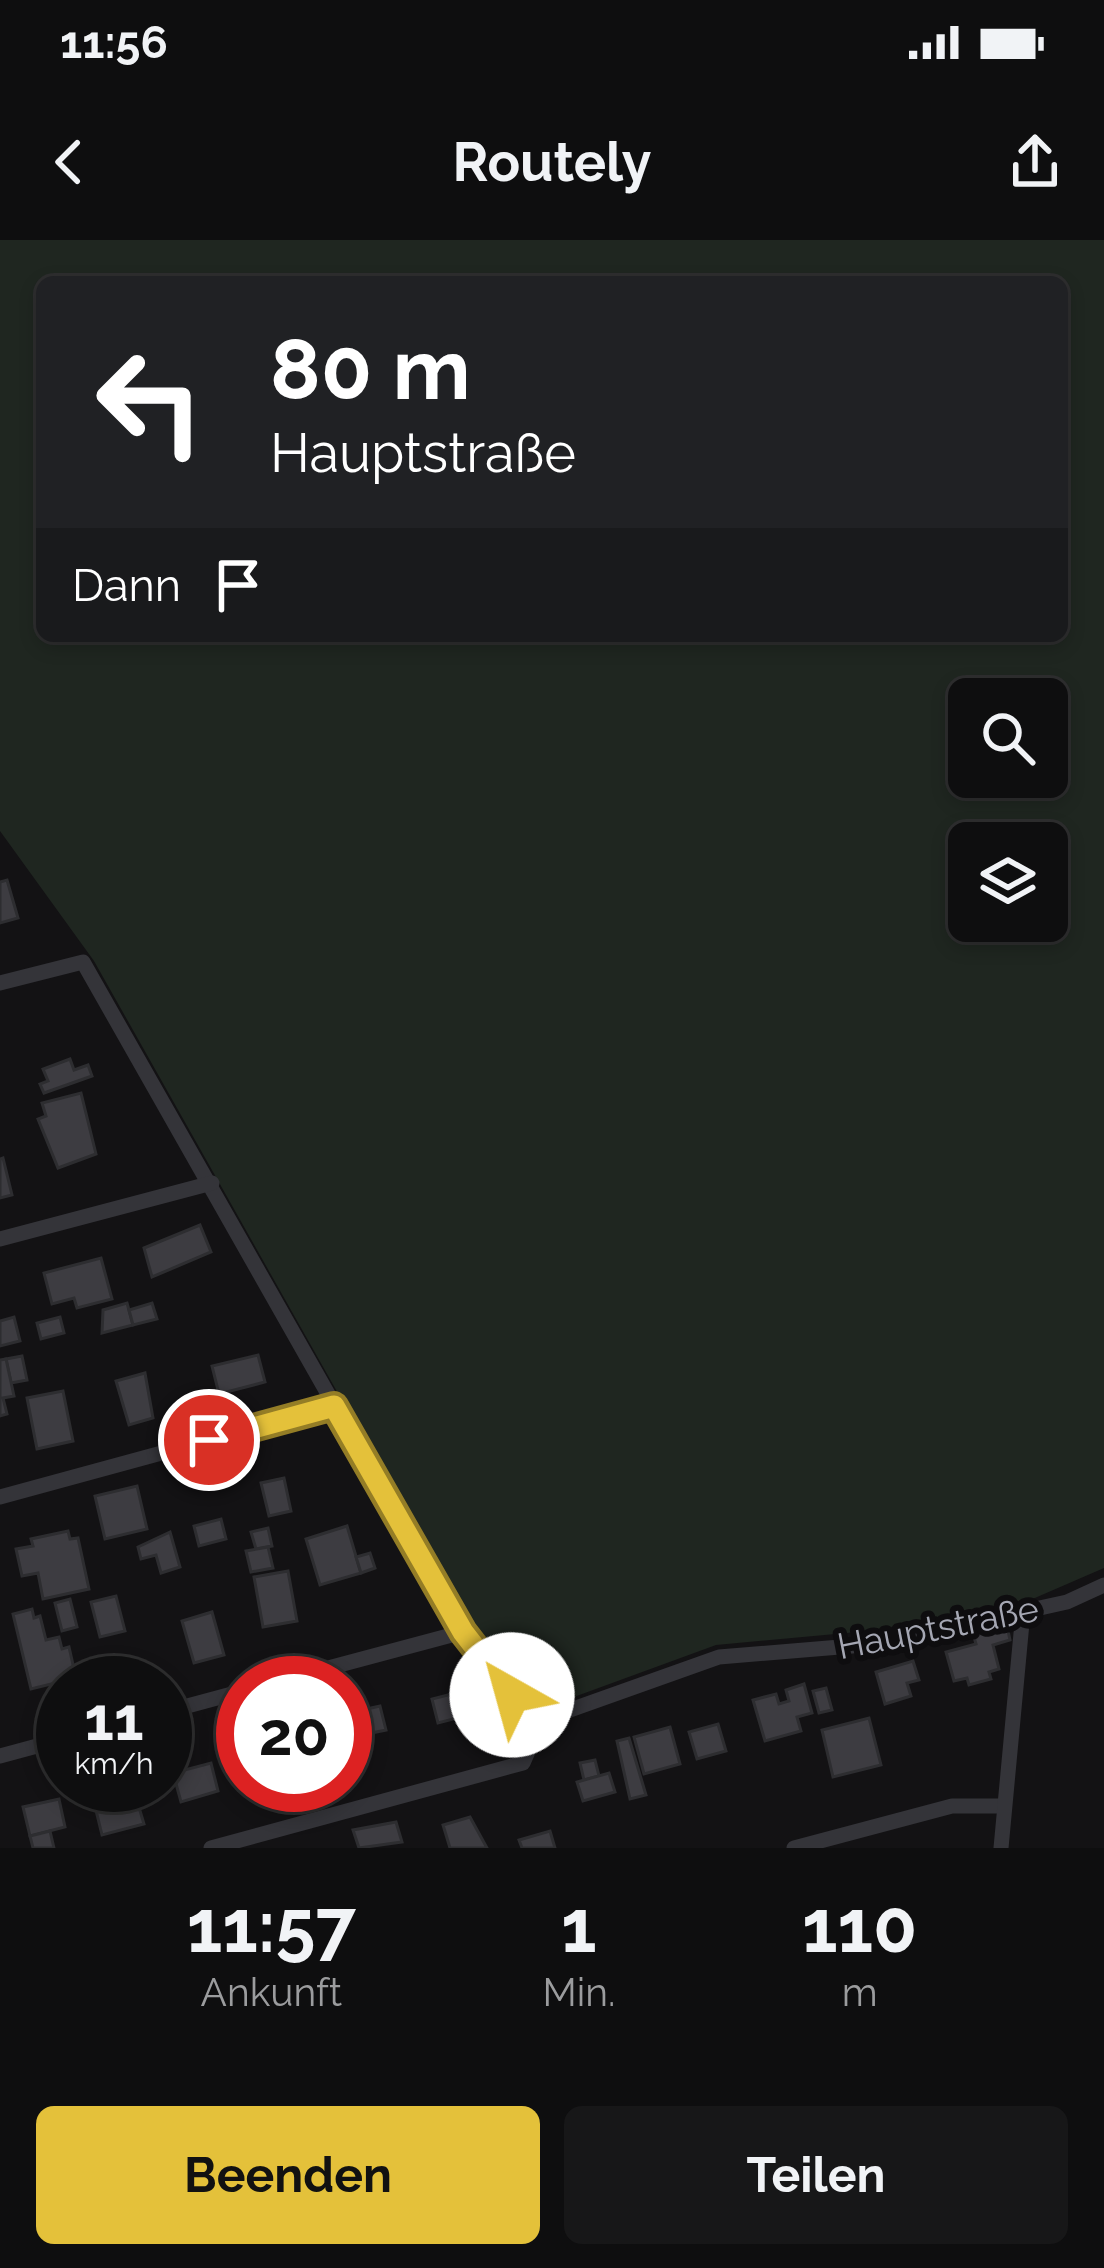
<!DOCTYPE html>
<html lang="de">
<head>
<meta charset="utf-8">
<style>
	:root { --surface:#0e0e0f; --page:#171718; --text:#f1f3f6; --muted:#9b9c9e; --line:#2e2e2f; --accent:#e4c13a }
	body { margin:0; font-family:Raleway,sans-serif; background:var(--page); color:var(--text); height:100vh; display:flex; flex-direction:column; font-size:45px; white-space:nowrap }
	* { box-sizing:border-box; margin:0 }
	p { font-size:39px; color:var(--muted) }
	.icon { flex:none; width:66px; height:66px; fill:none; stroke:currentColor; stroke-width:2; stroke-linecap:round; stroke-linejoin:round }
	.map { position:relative; height:1608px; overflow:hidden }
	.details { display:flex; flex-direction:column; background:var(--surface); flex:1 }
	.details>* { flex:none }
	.hud { position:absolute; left:36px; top:36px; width:1032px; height:366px; border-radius:18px; box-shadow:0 6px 18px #0003,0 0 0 3px var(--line); background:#202124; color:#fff; overflow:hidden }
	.fabs { position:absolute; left:948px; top:438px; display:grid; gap:24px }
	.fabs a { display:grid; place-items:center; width:120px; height:120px; border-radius:18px; background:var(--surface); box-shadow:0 6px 18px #0003,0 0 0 3px var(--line); font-size:60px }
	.speed { position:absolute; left:36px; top:1416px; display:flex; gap:24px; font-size:60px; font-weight:700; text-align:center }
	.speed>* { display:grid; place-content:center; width:156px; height:156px; border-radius:50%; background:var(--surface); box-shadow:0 6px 18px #0003,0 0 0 3px var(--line); line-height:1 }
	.speed small { font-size:30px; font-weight:400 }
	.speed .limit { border:18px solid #d22; background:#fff; color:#111 }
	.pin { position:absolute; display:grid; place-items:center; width:102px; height:102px; color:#fff; margin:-51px; border:6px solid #fff; border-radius:50%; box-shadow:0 3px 12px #0007 }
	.me { position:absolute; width:132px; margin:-66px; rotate:322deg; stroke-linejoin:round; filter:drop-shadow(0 0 9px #0008) }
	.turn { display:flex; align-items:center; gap:42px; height:252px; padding:0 36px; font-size:54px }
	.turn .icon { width:156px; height:156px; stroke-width:2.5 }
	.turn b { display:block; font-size:84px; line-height:102px }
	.then { display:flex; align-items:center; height:114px; padding:0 36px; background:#0003; gap:24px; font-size:45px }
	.eta { display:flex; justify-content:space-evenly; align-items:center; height:204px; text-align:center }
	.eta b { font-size:72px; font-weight:700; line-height:84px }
	.cta { display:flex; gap:24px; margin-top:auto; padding:24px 36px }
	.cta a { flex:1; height:138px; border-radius:18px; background:var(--accent); color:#111; font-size:48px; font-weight:700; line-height:138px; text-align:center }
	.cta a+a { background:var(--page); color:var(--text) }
	.status { display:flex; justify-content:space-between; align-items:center; height:84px; padding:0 60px; background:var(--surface); direction:ltr }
	.status svg { height:33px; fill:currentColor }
	header { display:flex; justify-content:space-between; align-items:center; height:156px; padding:0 36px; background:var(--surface); font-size:54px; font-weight:700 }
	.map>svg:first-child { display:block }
	.green { fill:#1f2620; fill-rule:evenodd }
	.building { fill:#3d3c41; stroke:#2d2d30; stroke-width:3 }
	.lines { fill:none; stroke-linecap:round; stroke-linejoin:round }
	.service { stroke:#343439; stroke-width:15 }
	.route-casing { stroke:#947d26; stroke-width:30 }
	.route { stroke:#e4c13a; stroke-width:21 }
	.labels { text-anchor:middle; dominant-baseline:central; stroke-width:12; stroke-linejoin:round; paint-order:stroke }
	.street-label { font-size:36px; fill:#a5a7b3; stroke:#0e0d0f }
</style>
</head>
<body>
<div class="status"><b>11:56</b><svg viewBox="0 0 49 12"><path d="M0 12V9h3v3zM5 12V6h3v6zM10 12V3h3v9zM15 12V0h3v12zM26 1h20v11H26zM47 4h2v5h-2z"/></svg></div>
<header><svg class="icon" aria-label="back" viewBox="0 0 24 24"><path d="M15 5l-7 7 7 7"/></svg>Routely<svg class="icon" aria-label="share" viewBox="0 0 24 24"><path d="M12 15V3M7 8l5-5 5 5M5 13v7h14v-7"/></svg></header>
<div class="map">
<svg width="1104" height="1608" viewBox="0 0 1104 1608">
	<rect width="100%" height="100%" fill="#131214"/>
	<!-- green -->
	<path class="green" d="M 0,0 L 1104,0 L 1104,1328 L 1021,1364 L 868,1391 L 716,1405 L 563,1461 C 516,1455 499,1425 471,1389 L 94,721 L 0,591 ZM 42,42 L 1062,42 L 1062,396 L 42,396 ZM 969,459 L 1047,459 L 1047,537 L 969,537 ZM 969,603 L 1047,603 L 1047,681 L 969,681 Z"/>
	<!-- building -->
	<g class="building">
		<polygon points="7,640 18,678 0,683 0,642"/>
		<polygon points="70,819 74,830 88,825 92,836 44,853 40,844 48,841 43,829"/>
		<polygon points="81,853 96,914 58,928 38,879 46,876 42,863"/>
		<polygon points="3,918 12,955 0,958 0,919"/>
		<polygon points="200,985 211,1012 152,1037 144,1008"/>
		<polygon points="101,1018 112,1059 77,1068 74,1058 52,1064 44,1033"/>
		<polygon points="127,1063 133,1085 102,1093 103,1070"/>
		<polygon points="152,1063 157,1079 133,1085 129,1070"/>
		<polygon points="14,1077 20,1101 0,1106 0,1081"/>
		<polygon points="60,1077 64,1093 41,1099 37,1083"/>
		<polygon points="258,1115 265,1142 219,1154 212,1126"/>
		<polygon points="22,1116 27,1140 11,1143 6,1119"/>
		<polygon points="6,1119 14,1156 3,1158 7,1174 0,1176 0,1120"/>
		<polygon points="145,1133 153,1178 129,1185 116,1141"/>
		<polygon points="63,1151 73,1201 37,1209 27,1158"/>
		<polygon points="284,1238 291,1271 269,1276 261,1243"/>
		<polygon points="137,1246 147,1289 105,1299 95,1256"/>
		<polygon points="221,1279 226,1299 199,1306 194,1286"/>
		<polygon points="347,1286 361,1333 320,1345 306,1299"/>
		<polygon points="268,1288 272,1306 256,1309 251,1292"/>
		<polygon points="68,1291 70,1299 78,1298 89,1349 43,1359 38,1333 22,1336 16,1309 33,1306 31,1299"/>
		<polygon points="170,1292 180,1327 161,1333 156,1315 141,1319 138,1307"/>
		<polygon points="268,1307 273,1328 251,1332 246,1311"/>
		<polygon points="370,1313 375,1328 361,1333 356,1317"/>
		<polygon points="288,1331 297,1381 263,1387 254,1337"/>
		<polygon points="116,1356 125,1391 100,1397 91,1362"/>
		<polygon points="70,1359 77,1387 62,1391 55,1363"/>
		<polygon points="32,1369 34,1378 40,1376 46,1400 59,1397 62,1409 69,1407 76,1438 31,1449 13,1374"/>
		<polygon points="212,1372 224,1415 194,1423 182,1381"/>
		<polygon points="1006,1381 1010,1400 993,1405 999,1429 989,1432 991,1439 969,1445 967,1438 954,1441 946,1412 976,1404 972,1390"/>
		<polygon points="913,1421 919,1440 907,1443 911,1456 885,1464 876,1432"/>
		<polygon points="804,1444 812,1473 797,1477 801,1491 765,1501 753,1460 776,1454 779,1464 789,1461 786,1450"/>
		<polygon points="826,1448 832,1470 819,1473 813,1451"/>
		<polygon points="471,1449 477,1473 438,1483 432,1459"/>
		<polygon points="354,1456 362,1480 345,1486 345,1460"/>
		<polygon points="380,1466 386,1490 367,1494 362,1470"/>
		<polygon points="869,1478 881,1525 833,1537 822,1490"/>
		<polygon points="718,1484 726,1511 697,1519 689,1492"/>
		<polygon points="670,1487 680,1524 644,1534 634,1497"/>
		<polygon points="629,1498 646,1555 630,1559 617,1501"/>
		<polygon points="595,1520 599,1536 584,1540 580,1523"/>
		<polygon points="211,1523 218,1551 181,1562 173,1533"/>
		<polygon points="609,1533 615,1552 583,1561 577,1542"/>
		<polygon points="109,1545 144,1545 148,1561 138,1564 144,1584 102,1595 91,1550"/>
		<polygon points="59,1559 65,1587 30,1596 23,1567"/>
		<polygon points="470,1577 487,1608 450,1608 443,1585"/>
		<polygon points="396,1582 402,1602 359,1608 353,1590"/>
		<polygon points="50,1591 54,1608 33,1608 30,1596"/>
		<polygon points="550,1591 555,1608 522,1608 519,1600"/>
	</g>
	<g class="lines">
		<!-- service -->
		<g class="service">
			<polyline points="0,743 83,722 463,1392 512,1455 542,1480"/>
			<polyline points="0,999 212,943"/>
			<polyline points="0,1257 334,1166"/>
			<polyline points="272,1443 463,1392"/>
			<polyline points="165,1472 243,1451"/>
			<polyline points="0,1516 63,1499"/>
			<polyline points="211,1608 523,1523 542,1480 719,1417 876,1404 1067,1362 1104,1345"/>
			<polyline points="794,1608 952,1566 1004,1566"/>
			<polyline points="1001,1608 1023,1372"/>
		</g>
	</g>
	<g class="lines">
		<!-- route casing -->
		<g class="route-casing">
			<polyline id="route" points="209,1200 334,1166 463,1392 512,1455"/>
		</g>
		<!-- route -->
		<use href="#route" class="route"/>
	</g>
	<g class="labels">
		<!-- street labels -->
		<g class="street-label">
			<text transform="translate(938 1387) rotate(-11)">Hauptstraße</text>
		</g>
	</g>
</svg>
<div class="fabs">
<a><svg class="icon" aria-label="search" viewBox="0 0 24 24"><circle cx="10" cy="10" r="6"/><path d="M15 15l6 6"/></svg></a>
<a><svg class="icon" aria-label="layers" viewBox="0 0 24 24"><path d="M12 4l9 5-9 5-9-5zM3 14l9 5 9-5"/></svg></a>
</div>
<div class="speed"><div>11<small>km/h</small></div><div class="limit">20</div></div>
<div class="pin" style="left:209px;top:1200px;background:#d93025"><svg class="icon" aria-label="arrive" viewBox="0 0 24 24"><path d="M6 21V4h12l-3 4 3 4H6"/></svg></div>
<svg class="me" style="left:512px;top:1455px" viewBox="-20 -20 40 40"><circle r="19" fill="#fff"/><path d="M0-13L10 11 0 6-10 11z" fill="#e4c13a"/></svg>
<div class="hud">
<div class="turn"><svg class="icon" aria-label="left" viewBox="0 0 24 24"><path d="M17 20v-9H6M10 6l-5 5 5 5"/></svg><div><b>80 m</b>Hauptstraße</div></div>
<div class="then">Dann<svg class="icon" aria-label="arrive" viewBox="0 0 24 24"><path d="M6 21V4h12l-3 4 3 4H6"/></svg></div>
</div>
</div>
<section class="details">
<div class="eta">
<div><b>11:57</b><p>Ankunft</p></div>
<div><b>1</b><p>Min.</p></div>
<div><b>110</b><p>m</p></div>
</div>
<div class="cta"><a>Beenden</a><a>Teilen</a></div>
</section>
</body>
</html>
